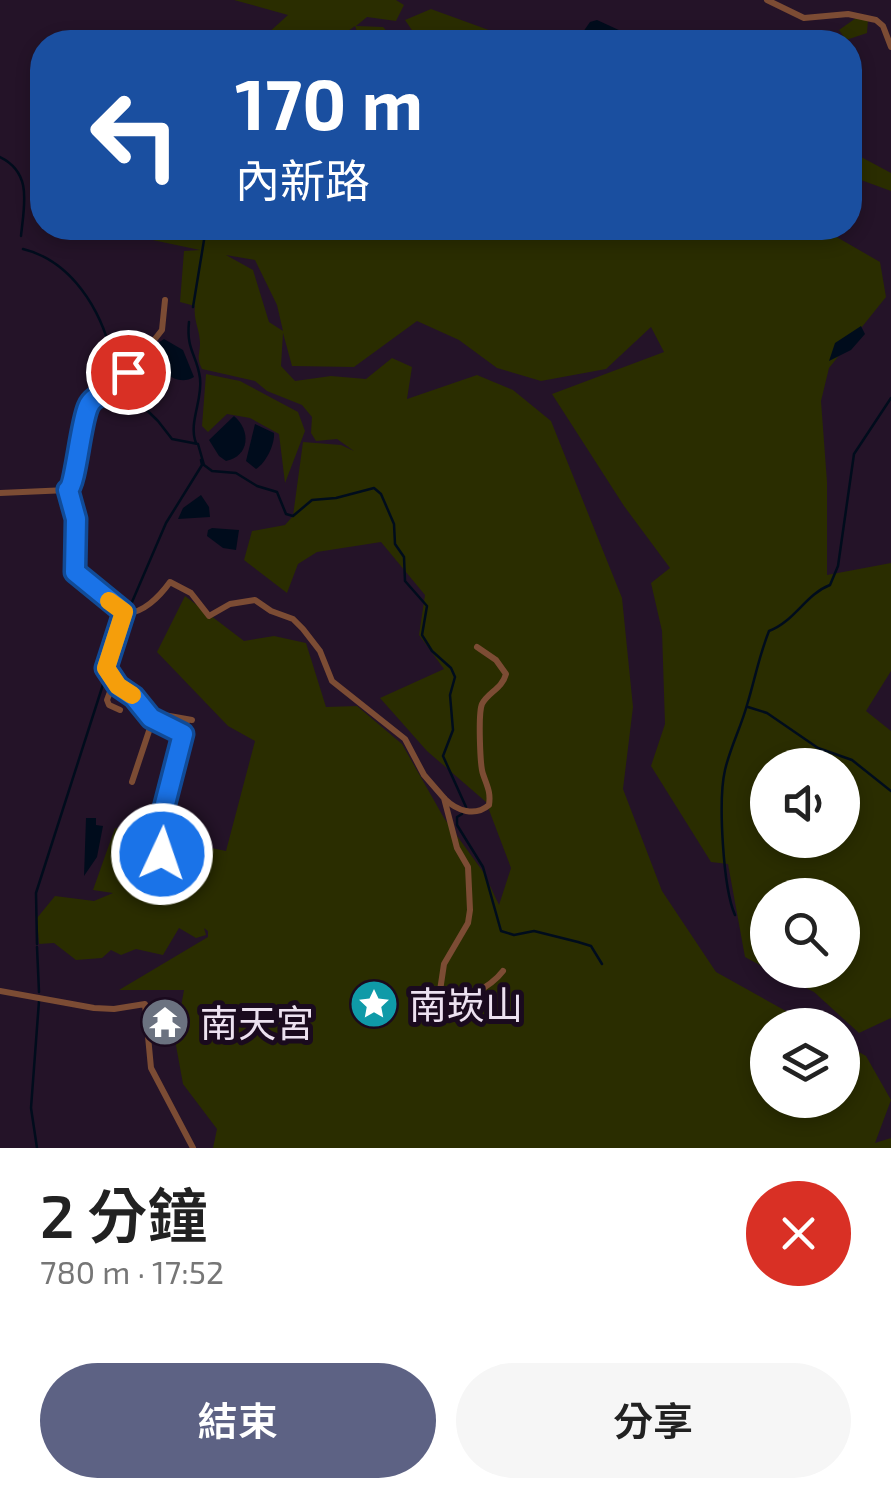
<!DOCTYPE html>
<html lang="zh-TW">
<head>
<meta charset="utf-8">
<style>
	:root { --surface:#fff; --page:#f6f6f6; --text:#222; --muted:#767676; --accent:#5d6284 }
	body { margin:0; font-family:"Exo 2","Noto Sans TC",sans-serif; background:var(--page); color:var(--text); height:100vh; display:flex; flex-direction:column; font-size:38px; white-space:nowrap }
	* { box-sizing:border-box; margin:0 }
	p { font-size:32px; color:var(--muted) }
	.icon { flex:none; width:55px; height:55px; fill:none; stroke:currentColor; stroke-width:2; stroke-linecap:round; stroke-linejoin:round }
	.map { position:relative; height:1148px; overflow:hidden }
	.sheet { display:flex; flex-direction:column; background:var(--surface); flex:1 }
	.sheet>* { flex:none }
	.hud { position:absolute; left:30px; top:30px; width:832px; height:210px; border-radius:40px; box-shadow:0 5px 15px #0003; background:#1a4fa0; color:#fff; overflow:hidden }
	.tools { position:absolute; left:750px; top:748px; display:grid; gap:20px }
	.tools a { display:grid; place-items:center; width:110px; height:110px; border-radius:50%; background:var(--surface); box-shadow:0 5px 15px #0003; font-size:50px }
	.pin { position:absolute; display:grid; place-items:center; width:85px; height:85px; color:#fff; margin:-42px; border:5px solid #fff; border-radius:50%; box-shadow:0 2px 10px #0007 }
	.me { position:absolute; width:110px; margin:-55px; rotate:3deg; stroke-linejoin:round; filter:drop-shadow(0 0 8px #0008) }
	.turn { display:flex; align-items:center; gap:35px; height:210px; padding:0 40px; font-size:45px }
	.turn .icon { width:130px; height:130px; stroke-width:2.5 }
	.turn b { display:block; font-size:70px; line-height:85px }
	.round { display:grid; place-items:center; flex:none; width:105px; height:105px; border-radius:52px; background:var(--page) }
	.headline { display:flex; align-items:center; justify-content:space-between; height:170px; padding:0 40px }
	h1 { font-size:60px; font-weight:600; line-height:75px }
	.button { display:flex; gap:20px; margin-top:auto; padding:20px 40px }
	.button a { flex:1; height:115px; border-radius:60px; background:var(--accent); color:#fff; font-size:40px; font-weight:600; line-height:115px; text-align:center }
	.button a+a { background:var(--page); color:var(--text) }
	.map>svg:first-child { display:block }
	.green { fill:#2a2d00; fill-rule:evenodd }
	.water { fill:#000c1c }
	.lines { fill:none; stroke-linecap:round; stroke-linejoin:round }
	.stream { stroke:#000c1c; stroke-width:2.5 }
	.street { stroke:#7c4c34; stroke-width:6 }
	.route-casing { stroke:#114b97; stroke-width:25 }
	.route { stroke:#1a73e8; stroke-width:18 }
	.slow { stroke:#f59e0b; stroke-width:18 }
	.labels { text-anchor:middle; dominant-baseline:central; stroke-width:10; stroke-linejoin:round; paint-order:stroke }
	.poi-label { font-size:38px; fill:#ece1f0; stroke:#1a0a1e; text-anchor:start }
</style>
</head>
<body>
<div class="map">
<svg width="891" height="1148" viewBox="0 0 891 1148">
	<rect width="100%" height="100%" fill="#241328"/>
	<!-- green -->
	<g class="green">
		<polygon points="234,0 396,0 404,5 396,21 367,17 356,26 383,27 397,42 361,42 355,26 333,42 300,42 266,35 288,15"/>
		<polygon points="431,9 497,33 505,42 420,42 405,20"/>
		<polygon points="856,18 868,20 867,33 846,40 839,30"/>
		<polygon points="850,151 891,173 891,191 850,176"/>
		<path d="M 146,228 L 821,228 L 880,262 L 886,297 L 829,368 L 821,401 L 827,482 L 827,575 L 891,563 L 891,671 L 866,711 L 891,731 L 891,1018 L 859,1033 L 814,992 L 770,970 L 842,970 L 842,895 L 768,895 L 767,969 L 745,957 L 728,864 L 711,862 L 651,766 L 665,724 L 662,631 L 651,583 L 670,568 L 624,506 L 552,394 L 664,352 L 651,327 L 606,369 L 541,381 L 497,368 L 459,340 L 417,321 L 354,367 L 292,366 L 283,333 L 281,366 L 295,381 L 331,376 L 366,379 L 392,358 L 412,367 L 407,399 L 477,375 L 513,390 L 551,421 L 622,598 L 633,707 L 623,789 L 662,891 L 716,972 L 811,1025 L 768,1025 L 768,1100 L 842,1100 L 843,1043 L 866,1056 L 891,1100 L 875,1143 L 891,1138 L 891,1148 L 213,1148 L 217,1129 L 183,1084 L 175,1040 L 184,990 L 119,990 L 208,937 L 208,931 L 204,928 L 206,935 L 196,938 L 179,928 L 163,955 L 136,949 L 121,955 L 111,950 L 102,958 L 76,960 L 54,943 L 39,944 L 37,918 L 55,896 L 94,901 L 113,893 L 93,890 L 115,828 L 226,851 L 255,741 L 228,726 L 157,652 L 185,596 L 244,641 L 274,636 L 306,643 L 326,707 L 357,706 L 402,744 L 444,818 L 484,873 L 499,905 L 511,868 L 486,802 L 427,751 L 380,698 L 444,669 L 419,635 L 425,595 L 381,542 L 317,552 L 298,564 L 287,593 L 244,560 L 252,531 L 285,525 L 293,516 L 303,442 L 341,445 L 354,451 L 337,439 L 316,441 L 311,433 L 312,417 L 302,405 L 267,391 L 255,381 L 202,369 C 196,357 200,355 200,343 C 200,330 193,320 195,306 L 180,302 L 184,251 L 200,250 L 143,238 ZM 226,255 L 255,260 L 277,305 L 283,331 L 269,322 L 253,270 ZM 768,765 L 842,765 L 842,840 L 768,840 Z"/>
		<polygon points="206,374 240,381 298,412 305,431 285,483 279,434 250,418 227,414 208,432 202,426"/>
	</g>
	<!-- water -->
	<g class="water">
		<polygon points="597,20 621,31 618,42 576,42 590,22"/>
		<polygon points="861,326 865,334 851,350 829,361 835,343"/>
		<path d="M 164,339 L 183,350 L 194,377 C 178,387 162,372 152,360 L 158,343 Z"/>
		<path d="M 234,416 C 251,430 250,456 226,461 L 219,456 L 209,440 Z"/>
		<path d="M 255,424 L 274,433 C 275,444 266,463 256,469 L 246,461 Z"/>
		<polygon points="201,495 209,507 210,517 178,519 183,508"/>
		<polygon points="212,528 239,530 236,550 223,548 207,536 208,530"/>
		<polygon points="86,818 96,818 96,825 103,826 97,857 84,876"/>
	</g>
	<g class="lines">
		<!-- stream -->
		<g class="stream">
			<path d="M 0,157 C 33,173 24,205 21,236"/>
			<path d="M 23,249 C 72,261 101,310 112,356 C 114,365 113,371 118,379"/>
			<polyline points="193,307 206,228"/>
			<path d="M 189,322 C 186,350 197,355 200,378 C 203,400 188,423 196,443"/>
			<polyline points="122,386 158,421 172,439 198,444 204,465 212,471 236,473 257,486 277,492 286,514 293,516 312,500 336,498 374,488 381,494 394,524 395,544 404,557 405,581 427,606 422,635 432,651 451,668 455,677 450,695 453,730 443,756 466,807"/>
			<polyline points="129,609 166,523 202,465 201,460"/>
			<polyline points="118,643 126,617"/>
			<polyline points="748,707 767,713 818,748 852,760 891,791"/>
			<polyline points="462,814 457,817 457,825 483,867 501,931 514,935 534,931 578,942 591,946 602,964"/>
			<path d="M 735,915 C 723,888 718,800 725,770 C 730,748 741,727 747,705 C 755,679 759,656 769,631 C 794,622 806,594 830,585 L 838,566 L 854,454 L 891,398"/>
			<polyline points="37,944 36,893 107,672"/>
			<polyline points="37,947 39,992"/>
			<polyline points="37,1148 31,1108 39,1001"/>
		</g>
		<!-- street -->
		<g class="street">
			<polyline points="767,0 804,18 848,14 876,20 883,26 891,47"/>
			<polyline points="68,490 74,484 76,449 87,408 93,399 118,386 162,330 165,300"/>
			<path d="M 0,493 L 68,490 L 77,533 L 75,572 L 124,613 L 106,668 C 120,682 131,700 147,712 L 192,720"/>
			<path d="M 124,613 C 142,615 160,596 170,582 L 191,593 L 209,616 L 230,604 L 255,600 L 271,611 L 293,619 L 303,629 L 320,651 L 332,681 L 405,739 L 424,775 L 444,798 L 457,848 L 468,867 L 470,910 L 468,923 L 444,964 L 438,1004 C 458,1005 491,987 503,971"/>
			<polyline points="114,681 107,700 109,705 120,710"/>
			<polyline points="151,719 183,734"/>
			<polyline points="132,782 153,719"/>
			<path d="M 445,799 C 457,811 475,817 489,805 C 491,792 487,786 483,774 C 480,766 478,713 482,704 C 488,692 502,689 506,674 L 496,660 L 477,647"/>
			<path d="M 156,889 C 148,872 158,859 167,844 L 158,831 L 187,721"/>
			<polyline points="0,991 94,1008 114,1009 145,1004 151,1068 193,1148"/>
		</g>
	</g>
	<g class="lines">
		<!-- route casing -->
		<g class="route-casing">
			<path id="route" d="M 128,372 C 124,378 119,386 113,390 C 103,396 93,395 88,407 C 80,426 76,483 68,490 L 76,519 L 75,572 L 124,612 L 106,668 L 118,686 L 134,697 L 151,718 L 183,734 L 158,831 L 167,844 L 162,854"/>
		</g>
		<!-- route -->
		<use href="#route" class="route"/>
		<!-- slow -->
		<polyline class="slow" points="109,601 124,612 106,668 118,686 132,695"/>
	</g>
	<!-- icons -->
	<defs>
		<g id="sight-disc" transform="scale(2.5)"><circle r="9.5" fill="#0f9aa8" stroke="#1a0a1e"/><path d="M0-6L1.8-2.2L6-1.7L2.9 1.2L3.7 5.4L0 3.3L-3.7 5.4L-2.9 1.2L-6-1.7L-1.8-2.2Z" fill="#fff"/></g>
		<g id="temple-disc" transform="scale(2.5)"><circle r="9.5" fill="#6b7280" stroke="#1a0a1e"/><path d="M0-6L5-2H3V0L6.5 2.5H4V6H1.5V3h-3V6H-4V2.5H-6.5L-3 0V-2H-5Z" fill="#fff"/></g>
	</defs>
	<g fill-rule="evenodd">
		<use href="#sight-disc" x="374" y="1004"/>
		<use href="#temple-disc" x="165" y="1022"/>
	</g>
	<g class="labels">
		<!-- poi labels -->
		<g class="poi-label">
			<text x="409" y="1004">南崁山</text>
			<text x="200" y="1022">南天宮</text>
		</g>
	</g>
</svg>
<div class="tools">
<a><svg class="icon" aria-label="sound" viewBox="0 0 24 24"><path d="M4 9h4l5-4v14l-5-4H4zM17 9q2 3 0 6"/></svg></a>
<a><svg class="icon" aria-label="search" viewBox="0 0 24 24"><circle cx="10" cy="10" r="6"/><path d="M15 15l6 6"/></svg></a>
<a><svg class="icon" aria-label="layers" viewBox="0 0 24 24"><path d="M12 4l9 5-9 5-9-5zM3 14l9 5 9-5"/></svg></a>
</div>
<div class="pin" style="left:128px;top:372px;background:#d93025"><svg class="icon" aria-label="arrive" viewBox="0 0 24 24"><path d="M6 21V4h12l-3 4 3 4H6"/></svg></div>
<svg class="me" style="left:162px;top:854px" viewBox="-20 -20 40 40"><circle r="17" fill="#1a73e8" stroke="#fff" stroke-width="3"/><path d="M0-11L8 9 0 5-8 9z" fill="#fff"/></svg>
<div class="hud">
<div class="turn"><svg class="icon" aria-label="left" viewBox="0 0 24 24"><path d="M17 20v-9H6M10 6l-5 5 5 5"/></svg><div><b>170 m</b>內新路</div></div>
</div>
</div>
<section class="sheet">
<div class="headline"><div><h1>2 分鐘</h1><p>780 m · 17:52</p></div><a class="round" style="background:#d93025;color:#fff"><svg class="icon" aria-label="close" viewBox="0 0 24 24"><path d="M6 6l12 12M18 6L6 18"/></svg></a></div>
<div class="button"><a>結束</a><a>分享</a></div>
</section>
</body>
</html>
